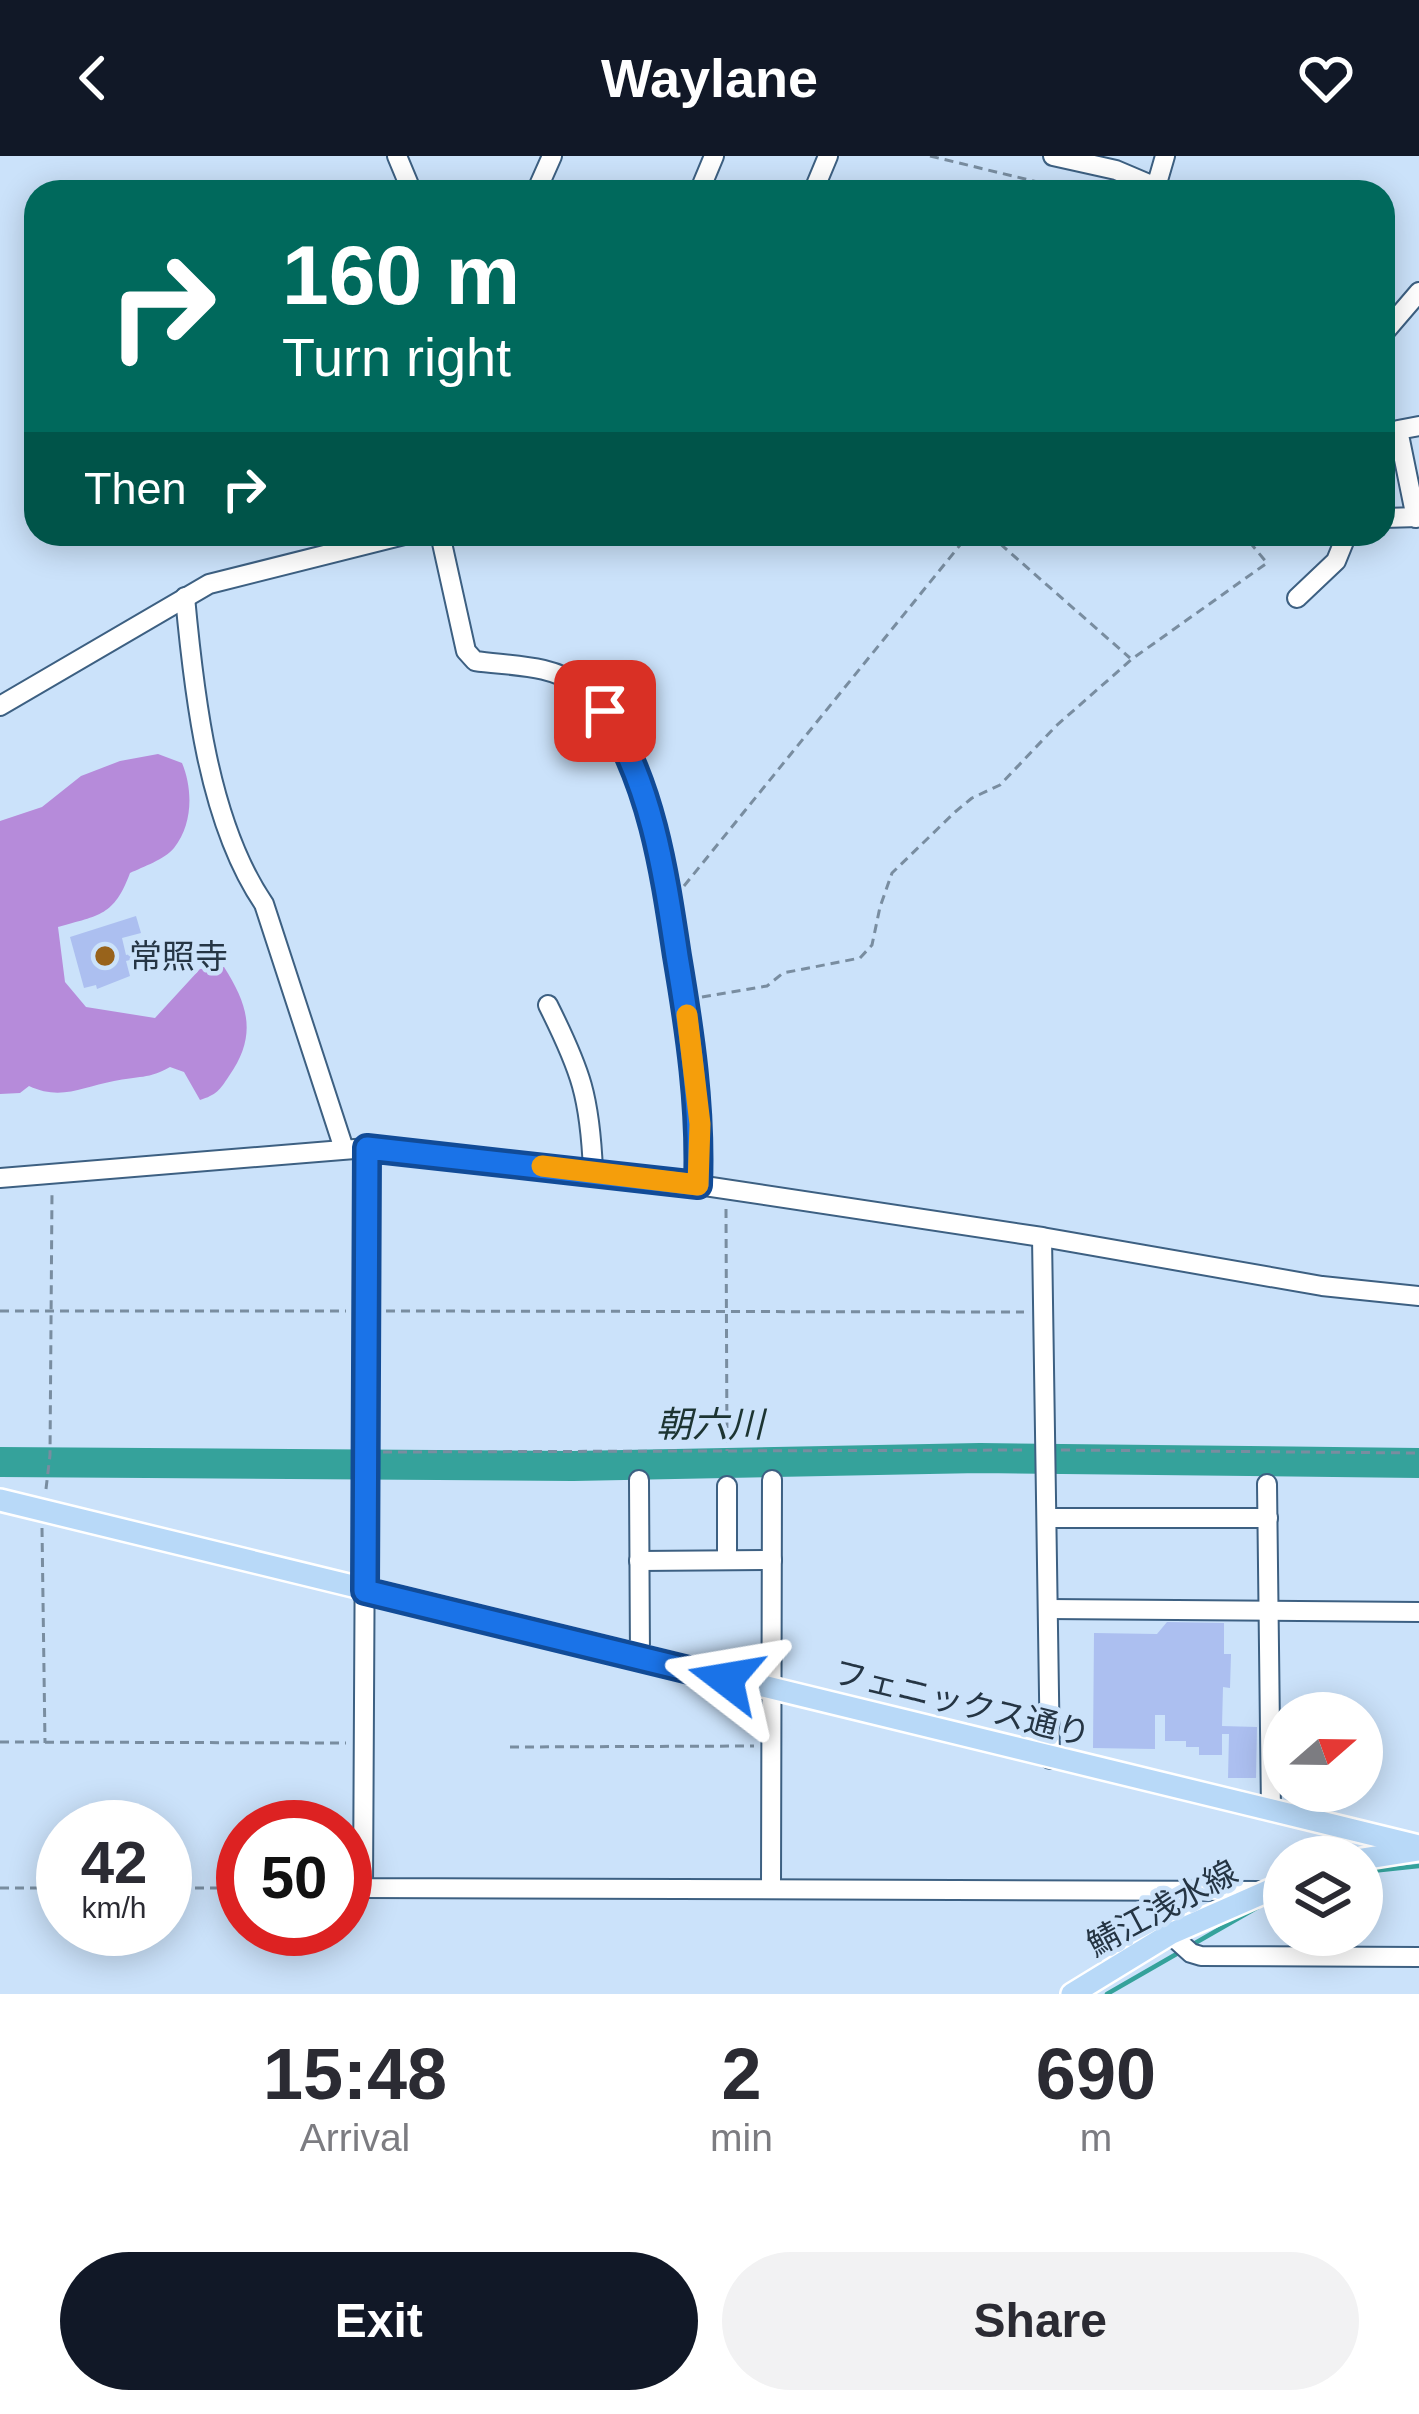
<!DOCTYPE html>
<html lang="en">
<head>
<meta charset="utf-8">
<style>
	:root { --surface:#fff; --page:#f2f2f3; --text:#2b2b33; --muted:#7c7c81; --accent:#111827 }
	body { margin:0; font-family:Arial,"Noto Sans JP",sans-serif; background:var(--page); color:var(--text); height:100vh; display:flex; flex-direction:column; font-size:45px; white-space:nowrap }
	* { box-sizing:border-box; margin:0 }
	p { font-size:39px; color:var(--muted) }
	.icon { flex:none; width:66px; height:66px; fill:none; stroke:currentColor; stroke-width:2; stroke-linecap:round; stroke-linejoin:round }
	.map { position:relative; height:1838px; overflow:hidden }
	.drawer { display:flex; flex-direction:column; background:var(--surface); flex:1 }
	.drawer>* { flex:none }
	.banner { position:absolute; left:24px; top:24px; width:1371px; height:366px; border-radius:36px; box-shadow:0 6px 30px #0003; background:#00695c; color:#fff; overflow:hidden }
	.needle { width:78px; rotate:70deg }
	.buttons { position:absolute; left:1263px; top:1536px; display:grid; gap:24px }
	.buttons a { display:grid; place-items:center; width:120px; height:120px; border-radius:50%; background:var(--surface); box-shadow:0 6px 30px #0003; font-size:60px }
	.speed { position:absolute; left:36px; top:1644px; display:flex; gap:24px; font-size:60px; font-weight:700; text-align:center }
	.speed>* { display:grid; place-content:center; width:156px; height:156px; border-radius:50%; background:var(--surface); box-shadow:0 6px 30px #0003; line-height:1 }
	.speed small { font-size:30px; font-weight:400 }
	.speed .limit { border:18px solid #d22; background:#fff; color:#111 }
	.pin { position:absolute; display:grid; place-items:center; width:102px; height:102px; color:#fff; margin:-51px; border-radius:24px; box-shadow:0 6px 18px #0006 }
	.me { position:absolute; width:132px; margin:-66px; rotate:284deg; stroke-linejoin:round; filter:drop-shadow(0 0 9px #0008) }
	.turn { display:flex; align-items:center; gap:42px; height:252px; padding:0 60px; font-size:54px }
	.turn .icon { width:156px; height:156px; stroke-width:2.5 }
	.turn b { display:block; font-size:84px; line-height:102px }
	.then { display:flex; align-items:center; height:114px; padding:0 60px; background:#0003; gap:24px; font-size:45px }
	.eta { display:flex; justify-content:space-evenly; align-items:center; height:204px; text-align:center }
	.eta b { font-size:72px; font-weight:600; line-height:84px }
	.primary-button { display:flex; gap:24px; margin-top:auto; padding:24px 60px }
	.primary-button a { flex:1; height:138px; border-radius:72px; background:var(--accent); color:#fff; font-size:48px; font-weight:600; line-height:138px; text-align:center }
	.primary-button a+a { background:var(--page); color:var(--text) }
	header { display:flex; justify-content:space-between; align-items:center; height:156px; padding:0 60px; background:var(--accent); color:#fff; font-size:54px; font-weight:600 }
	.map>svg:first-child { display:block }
	.forest { fill:#b68bda }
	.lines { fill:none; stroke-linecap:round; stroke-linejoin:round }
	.stream { stroke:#35a29b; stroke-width:4.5 }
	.river { stroke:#35a29b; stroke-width:30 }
	.building { fill:#acbff0 }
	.minor-casing { stroke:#3d6082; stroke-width:22 }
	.major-casing { stroke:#fff; stroke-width:26 }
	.path { stroke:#798da0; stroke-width:3; stroke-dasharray:9 6; stroke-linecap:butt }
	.minor { stroke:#fff; stroke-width:18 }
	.major { stroke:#b8d9f8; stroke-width:21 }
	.route-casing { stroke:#114b97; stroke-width:30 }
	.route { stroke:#1a73e8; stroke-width:21 }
	.slow { stroke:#f59e0b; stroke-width:21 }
	.poi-dot { fill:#98631b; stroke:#cbe2fa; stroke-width:4.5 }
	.labels { text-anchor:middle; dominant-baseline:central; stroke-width:9; stroke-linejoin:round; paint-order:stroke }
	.poi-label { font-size:33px; fill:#253544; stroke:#cbe2fa; text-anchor:start }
	.street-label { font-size:33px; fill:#253544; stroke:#cbe2fa }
	.water-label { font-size:36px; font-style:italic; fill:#1c3432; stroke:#cbe2fa }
</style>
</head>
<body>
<header><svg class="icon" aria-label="back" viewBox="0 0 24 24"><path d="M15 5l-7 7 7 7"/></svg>Waylane<svg class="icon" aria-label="heart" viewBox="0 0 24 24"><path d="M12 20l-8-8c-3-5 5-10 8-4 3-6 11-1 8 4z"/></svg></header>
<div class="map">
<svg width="1419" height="1838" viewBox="0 0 1419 1838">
	<rect width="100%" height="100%" fill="#cbe2fa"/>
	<!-- forest -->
	<path class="forest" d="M 158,598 L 182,607 C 193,633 193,668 174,692 C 165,703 143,711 130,717 C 114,760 100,759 58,771 L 65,826 L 86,851 L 155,862 L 200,813 L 224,811 C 249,850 257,880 229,920 C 220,934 216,939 200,944 L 184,916 L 170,911 C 150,923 137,920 114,925 C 82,931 61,945 29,930 L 20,937 L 0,938 L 0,665 L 42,651 L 81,620 L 120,605 Z"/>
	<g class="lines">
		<!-- stream -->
		<g class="stream">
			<polyline points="1362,1716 1419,1710"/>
			<polyline points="1190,1790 1258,1751"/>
			<polyline points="1107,1838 1180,1796"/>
		</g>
		<!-- river -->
		<polyline class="river" points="0,1306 573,1310 980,1302 1419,1307"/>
	</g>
	<!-- building -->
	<g class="building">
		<polygon points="136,760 141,777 122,782 126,799 130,798 129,794 146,789 151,808 133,816 130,804 126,805 130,820 97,833 96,829 84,832 70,781"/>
		<polygon points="1167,1466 1224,1467 1224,1498 1231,1498 1230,1532 1223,1531 1222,1570 1257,1571 1256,1622 1228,1622 1229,1578 1222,1578 1222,1599 1199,1599 1199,1591 1186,1591 1186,1585 1165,1585 1165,1559 1155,1559 1155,1593 1093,1592 1094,1477 1157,1478"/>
	</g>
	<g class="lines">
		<!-- minor casing -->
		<g class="minor-casing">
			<g id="minor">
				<polyline points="397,0 412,36"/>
				<polyline points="1053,0 1116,14 1156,31 1165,0"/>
				<polyline points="536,36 552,0"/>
				<polyline points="699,36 714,0"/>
				<polyline points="813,36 828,0"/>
				<polyline points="1383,178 1419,136"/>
				<polyline points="1383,362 1419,361"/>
				<polyline points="1416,362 1398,274 1419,270"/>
				<path d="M 440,378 L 466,495 L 475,505 C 508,510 554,508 580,531 C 652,591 663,705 676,792 C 688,872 701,948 698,1029"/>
				<path d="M 185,441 C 194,538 208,666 264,748 L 344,993"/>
				<polyline points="1297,442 1336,405 1347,378"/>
				<polyline points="0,550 209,428 408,378"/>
				<path d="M 548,849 C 581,915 590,941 593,1015"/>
				<polyline points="367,992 363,1732 1262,1735"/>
				<polyline points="0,1022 367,992 698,1029 1042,1081 1322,1130 1419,1140"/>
				<polyline points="1042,1081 1050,1603"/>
				<polyline points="639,1324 640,1502"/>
				<polyline points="1267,1328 1271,1655"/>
				<polyline points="727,1330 727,1404"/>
				<polyline points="1047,1362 1268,1362"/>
				<polyline points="639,1405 772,1404"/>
				<polyline points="1048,1453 1419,1456"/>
				<polyline points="771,1733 772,1324"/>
				<polyline points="1170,1778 1191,1797 1201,1800 1419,1801"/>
			</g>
		</g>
		<!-- major casing -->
		<g class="major-casing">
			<g id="major">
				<polyline points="0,1344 1419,1690"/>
				<polyline points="1362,1703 1418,1694"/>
				<polyline points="1072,1838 1170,1778 1284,1728"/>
			</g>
		</g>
		<!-- path -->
		<g class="path">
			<polyline points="930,0 1079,36"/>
			<polyline points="989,378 1130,502"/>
			<polyline points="684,730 969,378"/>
			<polyline points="702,841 767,830 783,817 860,802 872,789 880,751 892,717 955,656 972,642 1000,629 1056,570 1132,503 1267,407 1243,378"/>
			<polyline points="726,1053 727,1295"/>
			<polyline points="0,1155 346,1155"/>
			<polyline points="386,1155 1024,1156"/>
			<polyline points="1061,1294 1419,1297"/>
			<polyline points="383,1296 1027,1294"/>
			<polyline points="46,1333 50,1299 52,1037"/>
			<polyline points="42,1372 45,1587"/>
			<polyline points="0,1586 346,1587"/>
			<polyline points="510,1591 754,1590"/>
			<polyline points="0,1732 63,1732"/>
			<polyline points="165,1732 243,1732"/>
		</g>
		<!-- minor -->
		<use href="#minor" class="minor"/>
		<!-- major -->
		<use href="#major" class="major"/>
	</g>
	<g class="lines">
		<!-- route casing -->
		<g class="route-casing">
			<path id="route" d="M 605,555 C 652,630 664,714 677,800 C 690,877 701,951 698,1029 L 367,992 L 365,1435 L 726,1523"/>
		</g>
		<!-- route -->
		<use href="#route" class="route"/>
		<!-- slow -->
		<polyline class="slow" points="542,1010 698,1029 700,968 687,859"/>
	</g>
	<!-- markers -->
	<circle class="poi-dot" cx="105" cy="800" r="12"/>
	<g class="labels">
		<!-- poi labels -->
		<g class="poi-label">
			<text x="129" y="800">常照寺</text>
		</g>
		<!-- street labels -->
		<g class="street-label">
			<text transform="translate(962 1547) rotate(14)">フェニックス通り</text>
			<text transform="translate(1162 1752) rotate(-28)">鯖江浅水線</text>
		</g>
		<!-- water labels -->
		<g class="water-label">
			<text x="710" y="1268">朝六川</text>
		</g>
	</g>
</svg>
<div class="buttons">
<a><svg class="needle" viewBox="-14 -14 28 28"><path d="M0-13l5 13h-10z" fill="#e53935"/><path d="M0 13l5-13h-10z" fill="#7c7c81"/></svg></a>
<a><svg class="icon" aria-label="layers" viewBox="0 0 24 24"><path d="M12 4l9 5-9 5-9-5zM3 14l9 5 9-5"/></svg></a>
</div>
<div class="speed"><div>42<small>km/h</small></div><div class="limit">50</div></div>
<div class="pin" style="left:605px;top:555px;background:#d93025"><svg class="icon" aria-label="arrive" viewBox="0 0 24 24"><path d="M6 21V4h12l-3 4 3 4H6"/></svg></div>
<svg class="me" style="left:726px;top:1523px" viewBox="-20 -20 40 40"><path d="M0-17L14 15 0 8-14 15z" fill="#1a73e8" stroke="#fff" stroke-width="4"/></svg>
<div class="banner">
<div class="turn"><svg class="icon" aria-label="right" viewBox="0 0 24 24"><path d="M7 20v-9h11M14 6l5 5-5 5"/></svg><div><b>160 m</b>Turn right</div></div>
<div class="then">Then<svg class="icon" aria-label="right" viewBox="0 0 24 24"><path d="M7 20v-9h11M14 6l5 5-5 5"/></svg></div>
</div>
</div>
<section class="drawer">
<div class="eta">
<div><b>15:48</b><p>Arrival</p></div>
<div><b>2</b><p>min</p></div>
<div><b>690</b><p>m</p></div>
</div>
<div class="primary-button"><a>Exit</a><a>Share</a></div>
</section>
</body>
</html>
